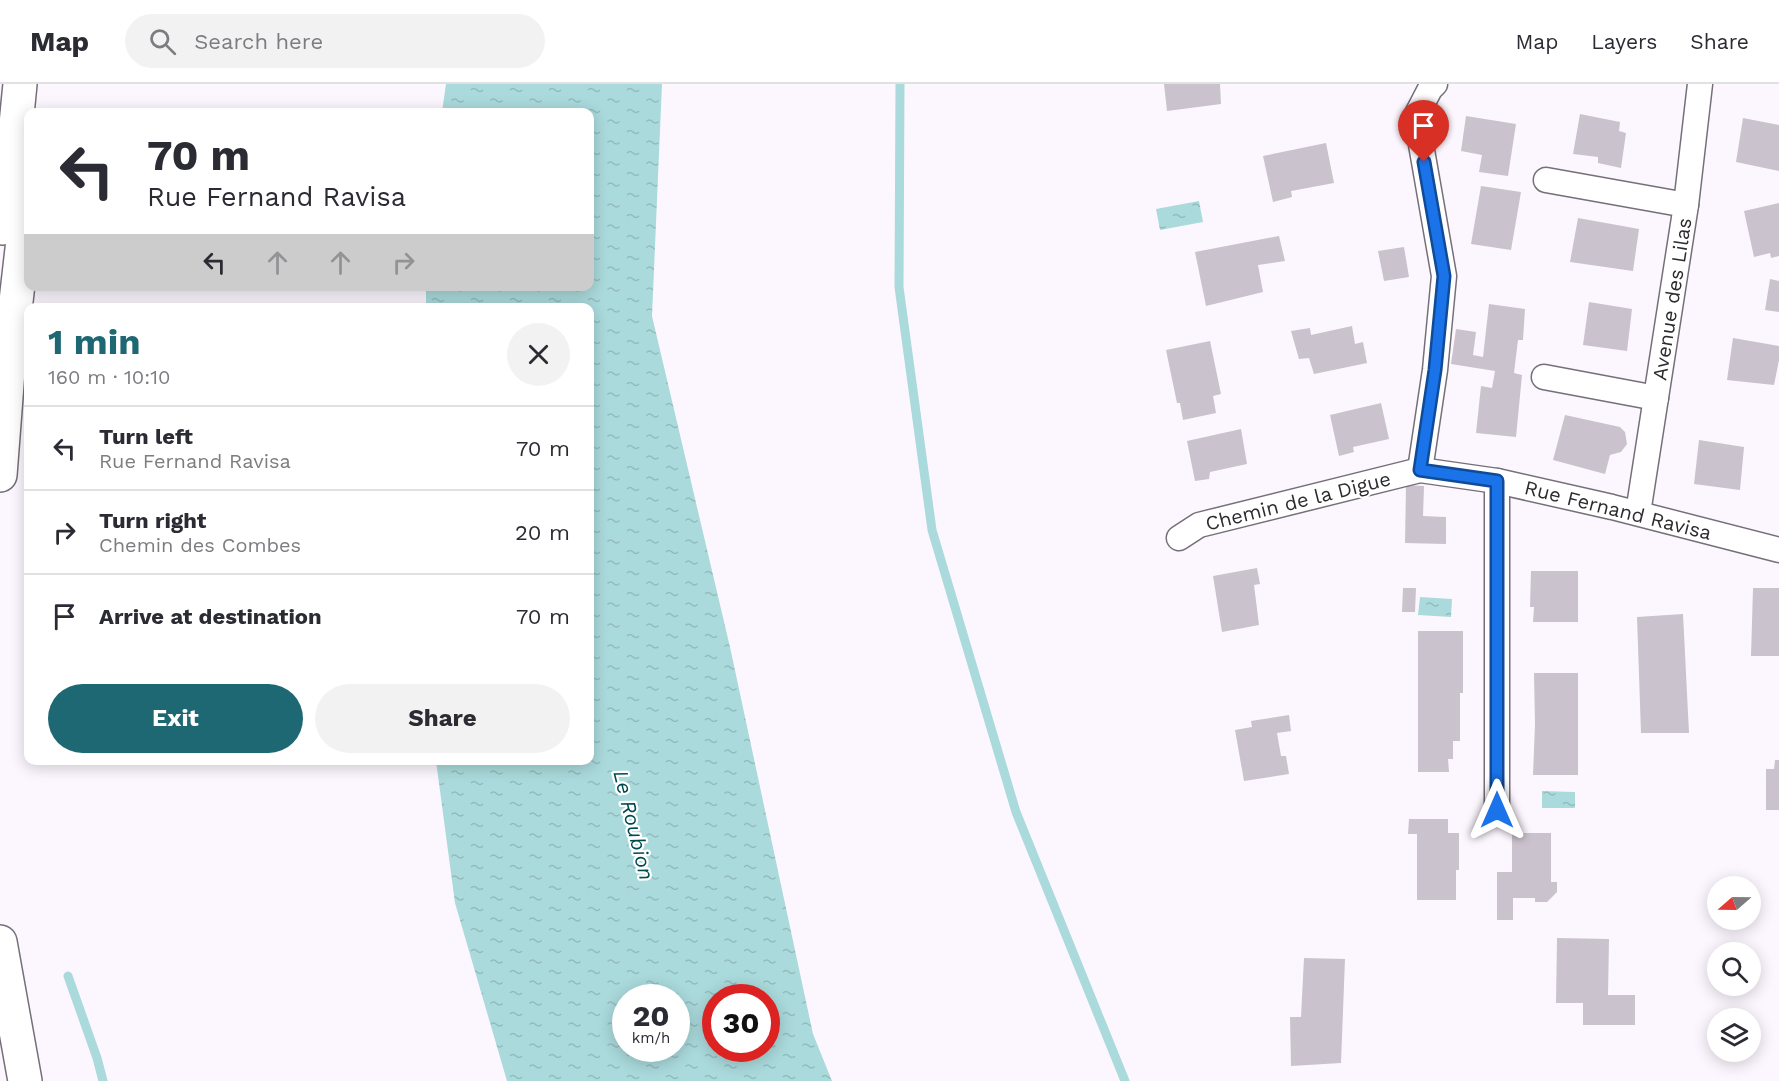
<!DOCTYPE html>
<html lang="en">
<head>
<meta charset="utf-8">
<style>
	:root { --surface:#fff; --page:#f2f2f3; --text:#2b2b33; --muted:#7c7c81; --line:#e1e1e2; --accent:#1d6872 }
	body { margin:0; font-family:"Work Sans",sans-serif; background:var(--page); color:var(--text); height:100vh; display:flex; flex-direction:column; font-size:22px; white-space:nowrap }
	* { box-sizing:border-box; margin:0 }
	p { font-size:20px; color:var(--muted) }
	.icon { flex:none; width:33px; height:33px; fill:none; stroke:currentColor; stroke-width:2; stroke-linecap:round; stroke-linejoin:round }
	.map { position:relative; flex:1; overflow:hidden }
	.drawer { position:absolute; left:24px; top:219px; width:570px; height:462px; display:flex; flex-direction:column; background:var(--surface); border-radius:12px; box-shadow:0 3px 15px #0003 }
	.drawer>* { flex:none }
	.top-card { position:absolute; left:24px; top:24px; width:570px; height:183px; border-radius:12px; box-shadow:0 3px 15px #0003; background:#fff; color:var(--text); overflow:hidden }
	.needle { width:39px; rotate:250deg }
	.buttons { position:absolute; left:1707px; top:792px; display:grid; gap:12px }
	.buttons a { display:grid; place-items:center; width:54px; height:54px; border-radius:50%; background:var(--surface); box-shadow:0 3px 15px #0003; font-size:30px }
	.speed { position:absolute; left:612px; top:900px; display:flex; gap:12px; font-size:30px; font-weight:700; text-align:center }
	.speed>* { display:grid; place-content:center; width:78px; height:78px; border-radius:50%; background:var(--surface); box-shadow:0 3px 15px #0003; line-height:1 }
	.speed small { font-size:15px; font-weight:400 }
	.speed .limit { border:9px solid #d22; background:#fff; color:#111 }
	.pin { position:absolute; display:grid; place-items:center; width:51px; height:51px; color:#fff; margin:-62px -26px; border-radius:50% 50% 50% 0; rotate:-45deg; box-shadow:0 0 6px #0007 }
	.pin .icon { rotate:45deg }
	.me { position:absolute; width:66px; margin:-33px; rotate:0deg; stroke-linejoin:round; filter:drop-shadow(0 0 4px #0008) }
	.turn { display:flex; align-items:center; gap:21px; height:126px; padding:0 24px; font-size:27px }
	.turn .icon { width:78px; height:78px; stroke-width:2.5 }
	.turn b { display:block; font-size:42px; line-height:51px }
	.lanes { display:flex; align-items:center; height:57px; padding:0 24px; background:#0003; justify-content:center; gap:30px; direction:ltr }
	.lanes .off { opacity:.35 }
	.round { display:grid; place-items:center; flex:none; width:63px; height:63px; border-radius:32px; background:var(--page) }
	.overview { display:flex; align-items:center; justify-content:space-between; height:102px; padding:0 24px }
	h1 { font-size:36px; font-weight:700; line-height:45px; color:var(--accent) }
	.button { display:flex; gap:12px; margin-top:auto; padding:12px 24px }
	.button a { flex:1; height:69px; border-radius:36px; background:var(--accent); color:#fff; font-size:24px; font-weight:700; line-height:69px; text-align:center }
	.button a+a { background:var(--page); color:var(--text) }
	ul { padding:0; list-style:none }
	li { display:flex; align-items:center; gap:18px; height:84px; padding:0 24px; border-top:2px solid var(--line) }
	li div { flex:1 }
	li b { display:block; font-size:22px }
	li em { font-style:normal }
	header { display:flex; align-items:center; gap:36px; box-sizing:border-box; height:84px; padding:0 30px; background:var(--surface); border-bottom:2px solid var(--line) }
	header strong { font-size:28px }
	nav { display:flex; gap:33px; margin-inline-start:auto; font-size:21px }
	.search { width:420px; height:54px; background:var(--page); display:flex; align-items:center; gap:15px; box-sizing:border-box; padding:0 21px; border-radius:33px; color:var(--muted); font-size:22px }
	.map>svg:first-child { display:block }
	.water { fill:url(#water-ripples); fill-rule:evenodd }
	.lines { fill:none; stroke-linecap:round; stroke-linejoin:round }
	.stream { stroke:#aadadc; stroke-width:9 }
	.building { fill:#cac2cd }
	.street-casing { stroke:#766f79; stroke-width:27 }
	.secondary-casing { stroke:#766f79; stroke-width:36 }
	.street { stroke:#fff; stroke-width:24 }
	.secondary { stroke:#fff; stroke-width:33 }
	.route-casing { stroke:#114b97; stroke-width:15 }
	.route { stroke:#1a73e8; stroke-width:10 }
	.labels { text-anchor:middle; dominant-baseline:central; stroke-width:4.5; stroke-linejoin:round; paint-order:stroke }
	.street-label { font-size:20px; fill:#2e2b2f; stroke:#fff }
	.water-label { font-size:21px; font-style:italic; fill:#004a4d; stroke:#fff }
</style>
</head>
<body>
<header>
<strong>Map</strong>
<div class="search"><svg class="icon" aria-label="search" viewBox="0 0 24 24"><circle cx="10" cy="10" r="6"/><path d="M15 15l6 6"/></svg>Search here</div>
<nav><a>Map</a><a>Layers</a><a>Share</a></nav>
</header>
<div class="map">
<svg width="1779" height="997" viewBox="0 0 1779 997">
	<defs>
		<pattern id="water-ripples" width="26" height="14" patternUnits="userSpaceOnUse" patternTransform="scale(1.5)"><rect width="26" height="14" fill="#aadadc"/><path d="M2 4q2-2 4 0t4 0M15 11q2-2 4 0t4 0" fill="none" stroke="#93bbbd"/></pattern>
	</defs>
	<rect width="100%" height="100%" fill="#fcf7fe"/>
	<!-- water -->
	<g class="water">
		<path d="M 446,0 L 662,0 L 652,232 L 730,563 L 813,950 L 832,997 L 507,997 L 455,819 L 436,677 L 590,676 L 590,224 L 426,223 L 426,203 L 590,202 L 590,28 L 442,28 ZM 626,914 L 676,914 L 676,964 L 626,964 ZM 716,914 L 766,914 L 766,964 L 716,964 Z"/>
		<polygon points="1199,117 1203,138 1160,146 1156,125"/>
		<polygon points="1420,513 1452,515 1451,533 1418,531"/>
		<polygon points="1542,707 1575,708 1575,724 1542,724"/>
	</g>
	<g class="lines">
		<!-- stream -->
		<g class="stream">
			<polyline points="900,0 899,203 932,446 1016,728 1125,997"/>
			<polyline points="68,892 97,974 103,997"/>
		</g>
	</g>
	<!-- building -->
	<g class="building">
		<polygon points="1164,0 1220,0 1221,20 1167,27"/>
		<polygon points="1580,30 1620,38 1619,47 1626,49 1621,84 1598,79 1598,73 1573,70"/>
		<polygon points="1466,32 1516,40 1508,92 1479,88 1482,71 1461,67"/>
		<polygon points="1743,34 1779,41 1779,87 1736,78"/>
		<polygon points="1326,59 1334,99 1291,107 1292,113 1273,118 1263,72"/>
		<polygon points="1481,102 1521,108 1511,166 1471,160"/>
		<polygon points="1779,119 1779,172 1771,174 1770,169 1754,173 1744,127"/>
		<polygon points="1578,134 1639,145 1633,187 1570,178"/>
		<polygon points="1279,152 1285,177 1258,181 1263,208 1206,222 1195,168"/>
		<polygon points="1404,163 1409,193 1384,197 1378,167"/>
		<polygon points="1770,195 1779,197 1779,228 1765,226"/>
		<polygon points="1589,218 1632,225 1627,267 1583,261"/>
		<polygon points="1489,220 1525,225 1523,256 1518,256 1514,289 1522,291 1516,353 1476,349 1481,302 1492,304 1495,287 1451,280 1456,245 1476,248 1473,271 1483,273"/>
		<polygon points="1352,242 1355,260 1363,258 1367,279 1314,290 1309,274 1299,275 1291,247 1310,244 1311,251"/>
		<polygon points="1733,254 1779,262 1779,276 1774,301 1727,296"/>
		<polygon points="1210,257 1221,310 1213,312 1216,329 1183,336 1180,319 1177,319 1166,266"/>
		<polygon points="1381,319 1389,355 1353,363 1354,368 1339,372 1330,331"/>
		<polygon points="1565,331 1620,343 1625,348 1627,360 1621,368 1610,371 1605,390 1553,376"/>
		<polygon points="1241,345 1247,380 1210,388 1209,395 1195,397 1187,357"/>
		<polygon points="1699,356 1744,363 1740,406 1694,400"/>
		<polygon points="1406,401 1424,402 1423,432 1446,433 1446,460 1405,459"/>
		<polygon points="1257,484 1260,500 1254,501 1259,541 1222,548 1213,492"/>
		<polygon points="1531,487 1578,487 1578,538 1533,538 1534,523 1530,523"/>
		<polygon points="1403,504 1416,504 1415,528 1402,528"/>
		<polygon points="1753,504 1779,504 1779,572 1751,572"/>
		<polygon points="1683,530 1689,649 1641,649 1637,533"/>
		<polygon points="1418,547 1463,547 1463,609 1460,609 1460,657 1453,657 1453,675 1448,675 1449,688 1418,688"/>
		<polygon points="1534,589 1578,589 1578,691 1533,691 1535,640"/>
		<polygon points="1289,631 1291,647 1277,649 1281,672 1286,672 1289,690 1244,697 1235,646 1252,643 1251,637"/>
		<polygon points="1775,676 1779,676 1779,726 1766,726 1766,685 1774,685"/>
		<polygon points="1409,735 1448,735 1448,749 1459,749 1459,786 1456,786 1456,816 1417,816 1417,750 1408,750"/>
		<polygon points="1512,749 1551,749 1551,798 1557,798 1557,808 1547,818 1535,818 1535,814 1513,814 1513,836 1497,836 1497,788 1512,788"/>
		<polygon points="1557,854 1609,855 1608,911 1635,911 1635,941 1583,941 1583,919 1556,919"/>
		<polygon points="1304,874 1345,875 1341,979 1291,982 1290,933 1301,933"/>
	</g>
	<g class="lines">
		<!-- street casing -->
		<g class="street-casing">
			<g id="street">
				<polyline points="1546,96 1686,121"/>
				<polyline points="1544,293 1656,314"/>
				<polyline points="1420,386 1435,286 1444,192 1416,32 1430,5 1435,0"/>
				<polyline points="1638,429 1686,121 1700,0"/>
				<polyline points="1179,454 1199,441 1420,386 1497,397 1612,423 1779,466"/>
				<polyline points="1497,726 1497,397"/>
			</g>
		</g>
		<!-- secondary casing -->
		<g class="secondary-casing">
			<g id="secondary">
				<polyline points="3,144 10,101 20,0"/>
				<polyline points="0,391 8,287 28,113"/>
				<polyline points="0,858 25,997"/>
			</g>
		</g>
		<!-- street -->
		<use href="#street" class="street"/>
		<!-- secondary -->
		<use href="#secondary" class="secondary"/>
	</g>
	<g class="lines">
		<!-- route casing -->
		<g class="route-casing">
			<polyline id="route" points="1424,78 1444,192 1435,286 1420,386 1497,397 1497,726"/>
		</g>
		<!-- route -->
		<use href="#route" class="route"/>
	</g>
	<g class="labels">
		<!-- street labels -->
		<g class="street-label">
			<text transform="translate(1672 215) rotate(-81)">Avenue des Lilas</text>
			<text transform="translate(1298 417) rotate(-14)">Chemin de la Digue</text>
			<text transform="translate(1618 426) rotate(14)">Rue Fernand Ravisa</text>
		</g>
		<!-- water labels -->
		<g class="water-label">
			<text transform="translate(634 741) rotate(76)">Le Roubion</text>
		</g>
	</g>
</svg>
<div class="buttons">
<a><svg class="needle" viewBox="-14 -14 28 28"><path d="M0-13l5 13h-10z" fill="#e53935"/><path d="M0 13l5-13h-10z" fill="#7c7c81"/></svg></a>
<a><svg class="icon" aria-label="search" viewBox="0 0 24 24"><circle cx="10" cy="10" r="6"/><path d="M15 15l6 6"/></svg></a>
<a><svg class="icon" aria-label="layers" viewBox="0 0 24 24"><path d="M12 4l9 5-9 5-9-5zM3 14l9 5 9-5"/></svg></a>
</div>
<div class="speed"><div>20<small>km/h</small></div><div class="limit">30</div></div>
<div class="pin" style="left:1424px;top:78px;background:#d93025"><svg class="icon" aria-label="arrive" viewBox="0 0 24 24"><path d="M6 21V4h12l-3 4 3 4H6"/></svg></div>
<svg class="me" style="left:1497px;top:726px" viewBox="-20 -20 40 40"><path d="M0-17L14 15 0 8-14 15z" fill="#1a73e8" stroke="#fff" stroke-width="4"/></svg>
<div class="top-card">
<div class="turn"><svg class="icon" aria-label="left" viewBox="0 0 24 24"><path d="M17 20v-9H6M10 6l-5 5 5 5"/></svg><div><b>70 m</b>Rue Fernand Ravisa</div></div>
<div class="lanes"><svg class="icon" aria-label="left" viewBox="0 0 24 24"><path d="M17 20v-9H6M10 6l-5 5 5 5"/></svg><svg class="icon off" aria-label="ahead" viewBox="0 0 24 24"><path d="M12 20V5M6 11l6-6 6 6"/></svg><svg class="icon off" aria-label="ahead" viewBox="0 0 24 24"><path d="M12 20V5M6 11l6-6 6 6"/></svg><svg class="icon off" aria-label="right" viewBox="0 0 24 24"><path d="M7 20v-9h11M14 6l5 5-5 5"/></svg></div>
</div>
<section class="drawer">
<div class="overview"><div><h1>1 min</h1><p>160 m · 10:10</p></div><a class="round"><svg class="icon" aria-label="close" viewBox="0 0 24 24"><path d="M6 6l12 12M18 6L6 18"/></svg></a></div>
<ul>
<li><svg class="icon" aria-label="left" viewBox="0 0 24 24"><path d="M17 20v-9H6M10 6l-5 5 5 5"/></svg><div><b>Turn left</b><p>Rue Fernand Ravisa</p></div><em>70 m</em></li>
<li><svg class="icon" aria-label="right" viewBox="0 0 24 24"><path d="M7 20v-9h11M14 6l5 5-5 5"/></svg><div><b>Turn right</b><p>Chemin des Combes</p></div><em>20 m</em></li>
<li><svg class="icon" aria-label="arrive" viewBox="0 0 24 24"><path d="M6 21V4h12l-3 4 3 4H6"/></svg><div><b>Arrive at destination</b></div><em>70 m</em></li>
</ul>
<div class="button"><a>Exit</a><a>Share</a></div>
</section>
</div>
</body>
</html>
